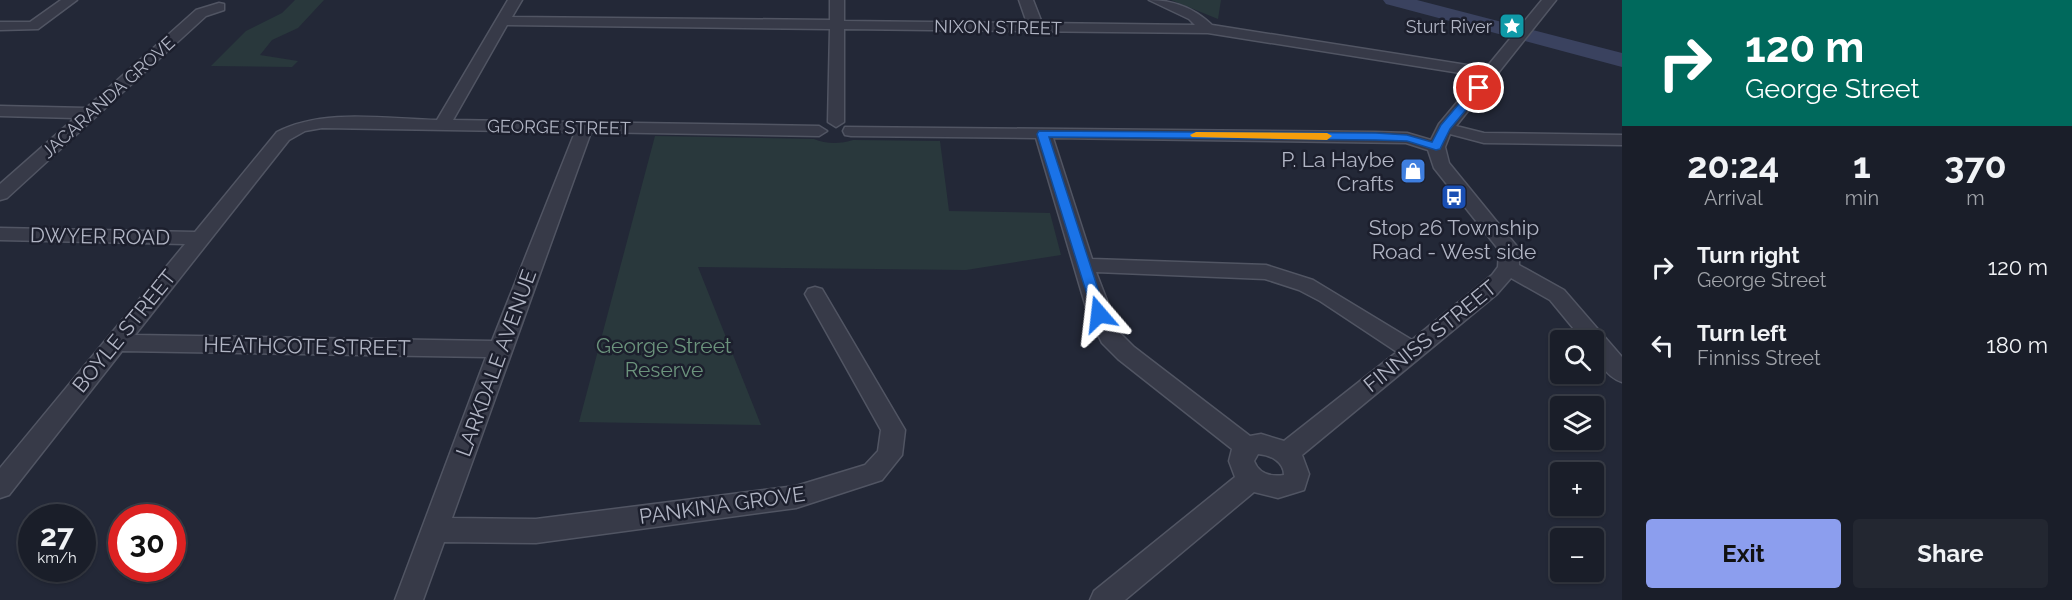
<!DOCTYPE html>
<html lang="en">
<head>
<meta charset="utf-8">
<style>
	:root { --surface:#1a1e29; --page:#232731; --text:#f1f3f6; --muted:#9fa2a8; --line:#383c46; --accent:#8c9eee }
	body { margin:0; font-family:Raleway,sans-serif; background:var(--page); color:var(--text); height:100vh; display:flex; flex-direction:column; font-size:22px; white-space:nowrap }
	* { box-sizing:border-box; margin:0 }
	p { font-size:20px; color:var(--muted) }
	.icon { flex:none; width:33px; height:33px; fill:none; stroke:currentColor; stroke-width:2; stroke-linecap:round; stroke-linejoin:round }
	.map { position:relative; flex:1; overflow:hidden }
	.details { display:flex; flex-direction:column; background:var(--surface); width:450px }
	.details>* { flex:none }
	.top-card { background:#00695c; color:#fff; overflow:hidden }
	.buttons { position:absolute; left:1550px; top:330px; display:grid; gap:12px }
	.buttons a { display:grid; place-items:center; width:54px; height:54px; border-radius:6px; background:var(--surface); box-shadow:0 2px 4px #0004,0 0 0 2px var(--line); font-size:30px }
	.speed { position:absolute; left:18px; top:504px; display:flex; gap:12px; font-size:30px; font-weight:700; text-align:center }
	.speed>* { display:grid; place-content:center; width:78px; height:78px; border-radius:50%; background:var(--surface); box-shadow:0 2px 4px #0004,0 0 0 2px var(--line); line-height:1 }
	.speed small { font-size:15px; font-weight:400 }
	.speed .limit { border:9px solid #d22; background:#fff; color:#111 }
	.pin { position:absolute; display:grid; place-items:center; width:51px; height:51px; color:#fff; margin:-26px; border:3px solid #fff; border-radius:50%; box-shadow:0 2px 6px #0007 }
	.me { position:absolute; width:66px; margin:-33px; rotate:343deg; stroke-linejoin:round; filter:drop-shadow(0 0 4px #0008) }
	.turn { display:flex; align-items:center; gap:21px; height:126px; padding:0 24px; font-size:27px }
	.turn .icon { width:78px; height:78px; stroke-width:2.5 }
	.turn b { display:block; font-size:42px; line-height:51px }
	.eta { display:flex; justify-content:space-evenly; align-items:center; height:102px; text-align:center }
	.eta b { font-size:36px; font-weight:700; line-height:42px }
	.button { display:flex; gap:12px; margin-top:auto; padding:12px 24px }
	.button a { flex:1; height:69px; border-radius:6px; background:var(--accent); color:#111; font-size:24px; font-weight:700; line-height:69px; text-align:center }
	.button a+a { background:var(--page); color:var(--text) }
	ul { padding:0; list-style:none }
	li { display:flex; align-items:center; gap:18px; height:78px; padding:0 24px }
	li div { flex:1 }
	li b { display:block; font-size:22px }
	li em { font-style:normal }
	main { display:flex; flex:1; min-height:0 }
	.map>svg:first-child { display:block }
	.green { fill:#29383c }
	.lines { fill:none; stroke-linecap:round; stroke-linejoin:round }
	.river { fill:#3a425f; fill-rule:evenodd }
	.minor-casing { stroke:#515563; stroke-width:3 }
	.minor { fill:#373a48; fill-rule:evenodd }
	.route { fill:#1a73e8; stroke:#114b97; stroke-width:1.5 }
	.slow { fill:#f59e0b }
	.labels { text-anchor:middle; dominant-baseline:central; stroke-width:5; stroke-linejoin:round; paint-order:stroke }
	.far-poi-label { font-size:18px; fill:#b1b5c4; stroke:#1c1f2d; text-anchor:end }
	.far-street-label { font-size:18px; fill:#b1b5c4; stroke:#1c1f2d }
	.poi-label { font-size:21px; fill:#b1b5c4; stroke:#1c1f2d; text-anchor:end }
	.street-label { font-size:21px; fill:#b1b5c4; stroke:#1c1f2d }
	.park-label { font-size:21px; fill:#6b937c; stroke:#1c1f2d }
</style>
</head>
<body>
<main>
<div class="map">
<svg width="1622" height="600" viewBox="0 0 1622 600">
	<rect width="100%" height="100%" fill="#232837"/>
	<!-- green -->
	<g class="green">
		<polygon points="295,0 324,0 298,28 272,40 260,55 298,61 292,67 211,66 246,31 282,13"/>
		<polygon points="1171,0 1221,0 1218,19"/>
		<path d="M 655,136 L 814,139 C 825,144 841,144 853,140 L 940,141 L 949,211 L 1050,213 L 1061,255 L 966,270 L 698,267 L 761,425 L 579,422 Z"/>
	</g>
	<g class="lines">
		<!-- river -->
		<polygon class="river" points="1383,0 1417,0 1622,53 1622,67 1386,4"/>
		<!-- minor casing -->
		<g class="minor-casing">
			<g id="minor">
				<polygon points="61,0 77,0 38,29 0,30 0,22 30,22"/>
				<path d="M 508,0 L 522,0 L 512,17 L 830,20 L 830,0 L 844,0 L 844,21 L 1027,23 L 1019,0 L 1033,0 L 1042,23 L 1195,25 L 1189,19 L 1149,0 C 1174,0 1194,8 1212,25 L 1486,68 L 1542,0 L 1556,0 L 1456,126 L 1484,133 L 1622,135 L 1622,145 L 1484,143 L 1450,134 L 1445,147 L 1449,163 L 1519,249 L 1519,265 L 1564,290 L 1622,357 L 1622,382 C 1606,377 1593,357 1593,340 L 1583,340 L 1550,300 L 1511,278 L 1497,294 L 1302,455 L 1309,474 L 1304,490 L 1278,498 L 1254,492 L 1125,600 L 1090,600 L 1094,591 L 1235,477 L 1229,461 L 1232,449 L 1118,359 L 1102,343 L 1088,314 L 1036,138 L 851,136 L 845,135 L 843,131 L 845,127 L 1375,132 L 1407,133 L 1431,140 L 1439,124 L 1479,76 L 1208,33 L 844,29 L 844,122 L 836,127 L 828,122 L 830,29 L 507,25 L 453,120 L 819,126 L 827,131 L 819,136 L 591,132 L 452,518 L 536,519 L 796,486 L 865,465 L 878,451 L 881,430 L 805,294 L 808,289 L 815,287 L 822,289 L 905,430 L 902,455 L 882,480 L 796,508 L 536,543 L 444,542 L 423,600 L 395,600 L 486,357 L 122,351 L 9,495 L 0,498 L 0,468 L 185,244 L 0,240 L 0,228 L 195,232 L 277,132 C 324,108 385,119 437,120 ZM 322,128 L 575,132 L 492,341 L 135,335 L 289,140 L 305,131 ZM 1053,138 L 1406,143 L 1428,150 L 1434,168 L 1499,250 L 1498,267 L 1492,275 L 1412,340 L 1313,280 L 1266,265 L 1092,259 ZM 1096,272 L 1265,279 L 1299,290 L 1320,301 L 1397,352 L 1284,441 L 1261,434 L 1250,436 L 1134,347 L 1119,332 ZM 1258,454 C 1271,455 1284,462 1284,475 C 1271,477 1259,474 1254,461 Z"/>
				<polygon points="219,3 224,4 224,10 206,16 7,198 0,200 0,184 75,118 0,116 0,106 86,108 196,10"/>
			</g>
		</g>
		<!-- minor -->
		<use href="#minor" class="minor"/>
	</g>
	<!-- route -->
	<polygon class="route" points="1475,85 1484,88 1450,129 1440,149 1436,150 1407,141 1376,140 1049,137 1106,314 1099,319 1094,317 1037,134 1039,131 1376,133 1407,135 1432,142 1441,125"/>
	<!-- slow -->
	<polygon class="slow" points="1196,132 1327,133 1332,136 1327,140 1192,137 1190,135"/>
	<!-- icons -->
	<defs>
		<g id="sight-square" transform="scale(1.35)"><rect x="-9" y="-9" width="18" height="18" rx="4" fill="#0f9aa8" stroke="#1c1f2d"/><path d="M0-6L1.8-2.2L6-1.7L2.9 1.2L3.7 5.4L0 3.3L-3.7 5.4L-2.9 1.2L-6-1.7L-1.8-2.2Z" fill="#fff"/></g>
		<g id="shop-square" transform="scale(1.35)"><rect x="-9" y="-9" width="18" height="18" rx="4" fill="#3f7fe0" stroke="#1c1f2d"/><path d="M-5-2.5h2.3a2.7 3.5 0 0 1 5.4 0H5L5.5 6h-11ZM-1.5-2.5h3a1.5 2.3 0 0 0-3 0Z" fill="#fff"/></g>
		<g id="bus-square" transform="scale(1.35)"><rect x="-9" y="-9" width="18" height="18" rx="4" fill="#1a4fb4" stroke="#1c1f2d"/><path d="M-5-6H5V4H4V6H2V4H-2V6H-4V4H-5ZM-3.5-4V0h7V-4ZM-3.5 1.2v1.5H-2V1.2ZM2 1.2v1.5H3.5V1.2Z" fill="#fff"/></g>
	</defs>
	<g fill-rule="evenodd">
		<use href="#sight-square" x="1512" y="26"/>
		<use href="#shop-square" x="1413" y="171"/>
		<use href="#bus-square" x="1454" y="197"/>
	</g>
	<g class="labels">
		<!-- far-poi labels -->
		<g class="far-poi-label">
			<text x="1492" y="26">Sturt River</text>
		</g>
		<!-- far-street labels -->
		<g class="far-street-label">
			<text transform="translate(998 27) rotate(1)">NIXON STREET</text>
			<text transform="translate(108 97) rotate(-42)">JACARANDA GROVE</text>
			<text transform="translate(559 127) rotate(1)">GEORGE STREET</text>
		</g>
		<!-- poi labels -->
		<g class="poi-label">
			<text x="1394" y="159">P. La Haybe<tspan x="1394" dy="24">Crafts</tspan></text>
			<text x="1454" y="227" text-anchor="middle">Stop 26 Township<tspan x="1454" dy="24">Road - West side</tspan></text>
		</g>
		<!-- street labels -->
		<g class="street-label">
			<text transform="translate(100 236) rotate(1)">DWYER ROAD</text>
			<text transform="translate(124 331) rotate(-51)">BOYLE STREET</text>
			<text transform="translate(1430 336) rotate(-39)">FINNISS STREET</text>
			<text transform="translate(307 346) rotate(1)">HEATHCOTE STREET</text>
			<text transform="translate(496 363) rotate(-70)">LARKDALE AVENUE</text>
			<text transform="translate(722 505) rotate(-8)">PANKINA GROVE</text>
		</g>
		<!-- park labels -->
		<g class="park-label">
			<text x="664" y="345">George Street<tspan x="664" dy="24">Reserve</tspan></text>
		</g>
	</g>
</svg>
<div class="buttons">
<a><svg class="icon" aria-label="search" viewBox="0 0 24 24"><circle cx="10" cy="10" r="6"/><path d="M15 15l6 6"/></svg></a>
<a><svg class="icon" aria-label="layers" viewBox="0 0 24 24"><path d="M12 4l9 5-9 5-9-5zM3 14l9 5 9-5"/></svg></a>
<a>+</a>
<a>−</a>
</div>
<div class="speed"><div>27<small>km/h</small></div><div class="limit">30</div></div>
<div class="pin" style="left:1479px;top:88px;background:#d93025"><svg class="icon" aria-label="arrive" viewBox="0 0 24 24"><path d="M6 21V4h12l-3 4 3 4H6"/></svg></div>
<svg class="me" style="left:1099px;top:314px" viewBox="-20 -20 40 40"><path d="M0-17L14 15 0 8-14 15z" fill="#1a73e8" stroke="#fff" stroke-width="4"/></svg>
</div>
<section class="details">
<div class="top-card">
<div class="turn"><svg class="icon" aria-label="right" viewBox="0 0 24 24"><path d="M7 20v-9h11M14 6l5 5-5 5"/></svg><div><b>120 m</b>George Street</div></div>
</div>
<div class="eta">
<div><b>20:24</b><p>Arrival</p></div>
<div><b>1</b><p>min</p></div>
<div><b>370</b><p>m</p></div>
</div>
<ul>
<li><svg class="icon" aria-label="right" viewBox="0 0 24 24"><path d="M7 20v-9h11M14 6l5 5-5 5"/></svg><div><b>Turn right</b><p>George Street</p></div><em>120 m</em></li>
<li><svg class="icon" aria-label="left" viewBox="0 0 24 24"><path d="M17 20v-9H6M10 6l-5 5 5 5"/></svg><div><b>Turn left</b><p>Finniss Street</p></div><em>180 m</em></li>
</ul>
<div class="button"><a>Exit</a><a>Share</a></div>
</section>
</main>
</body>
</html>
